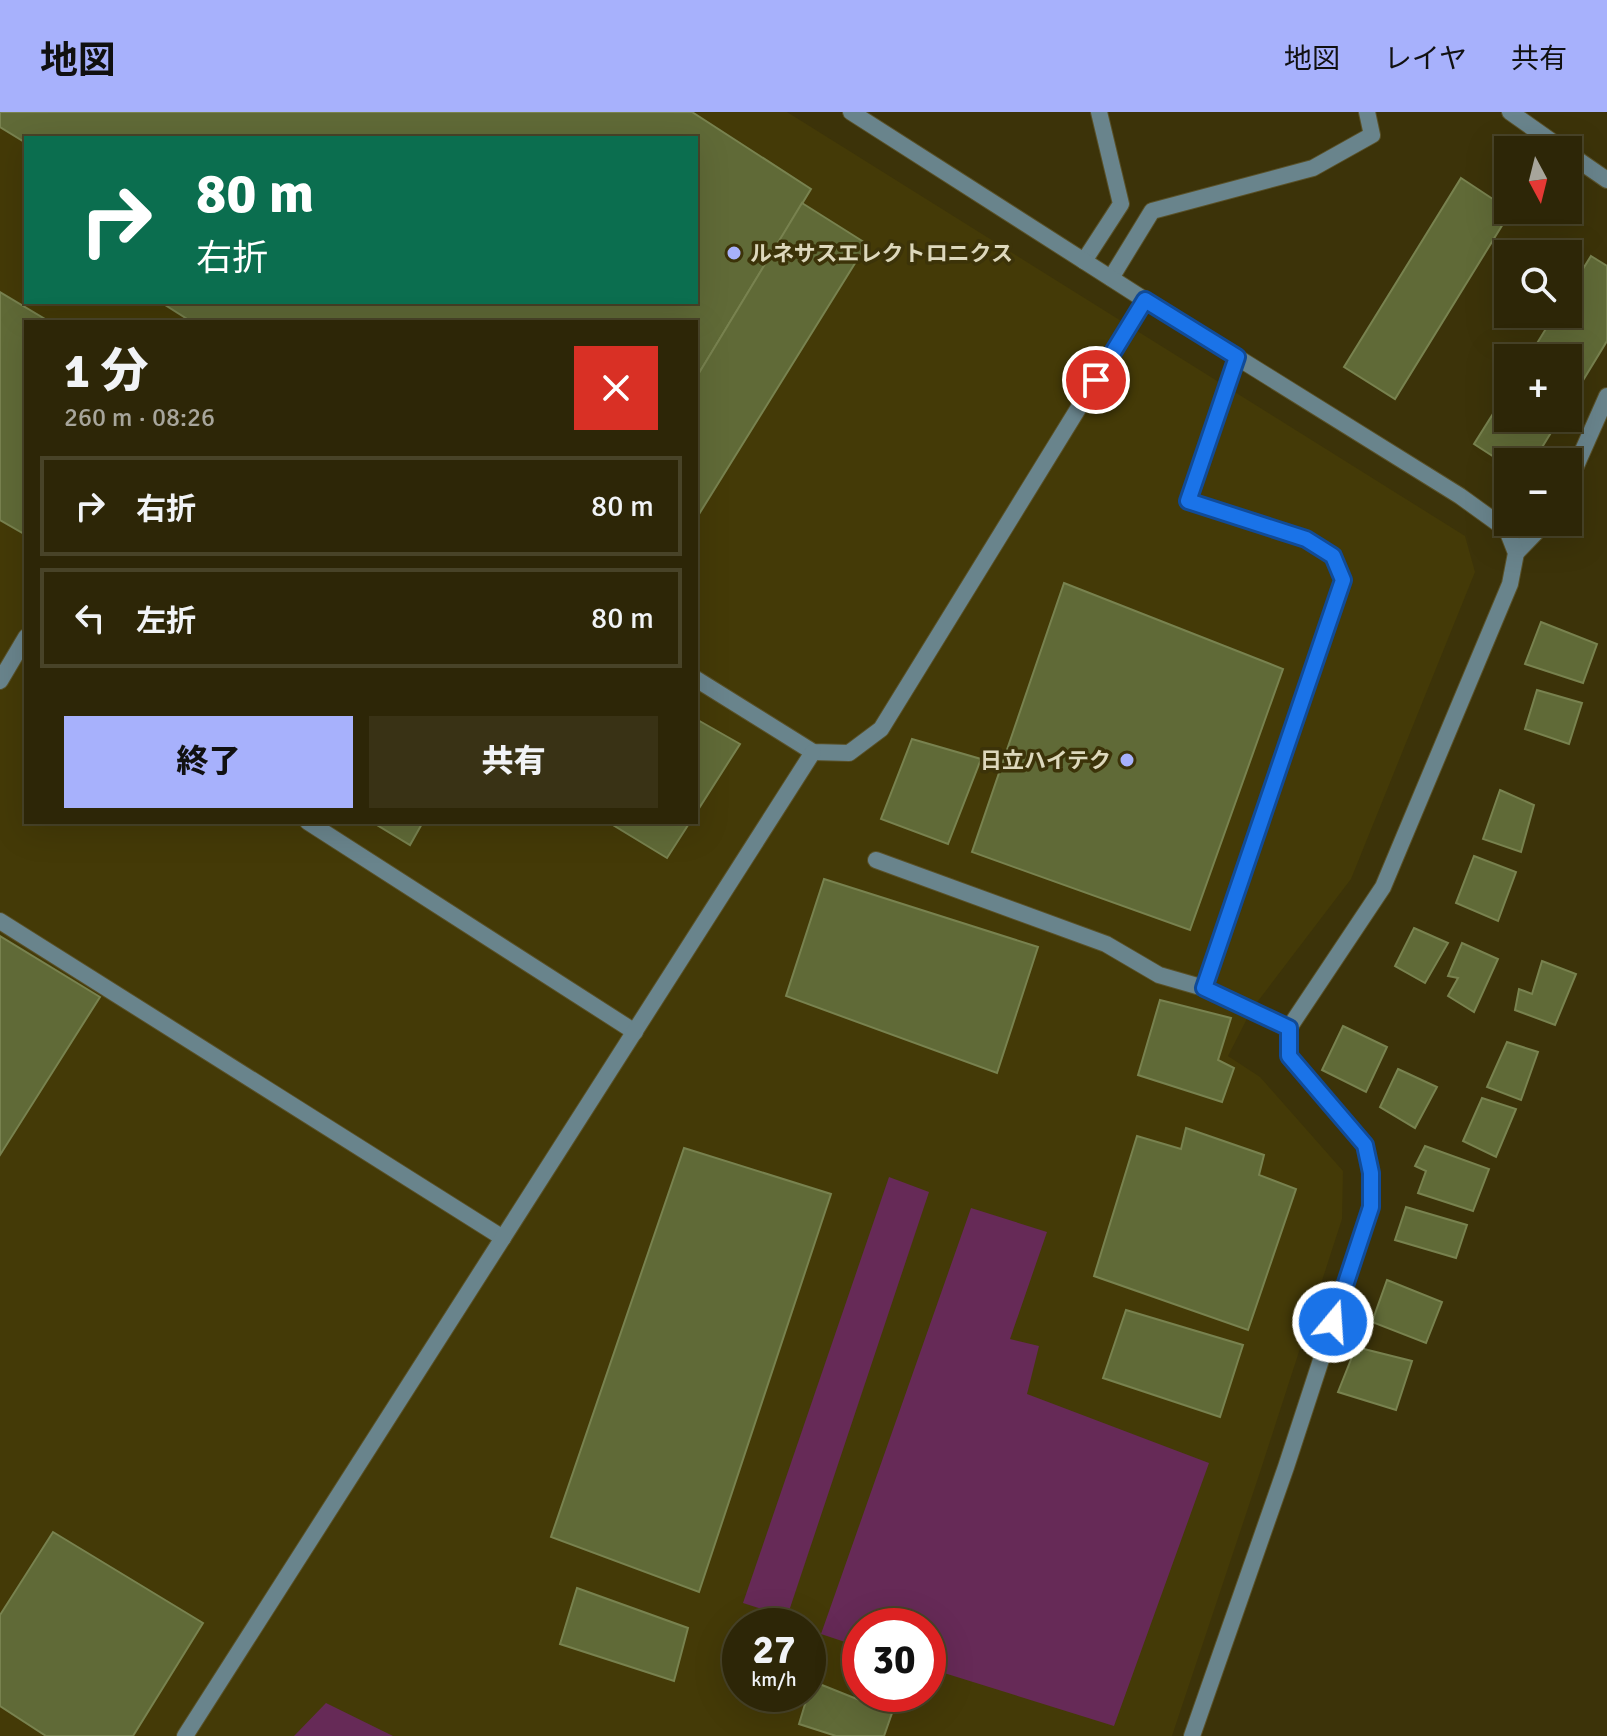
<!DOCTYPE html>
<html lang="ja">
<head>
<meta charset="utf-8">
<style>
	:root { --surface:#2d2607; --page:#393215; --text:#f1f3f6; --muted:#a7a59b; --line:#484328; --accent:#a7b1fc }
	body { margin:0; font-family:Signika,"Noto Sans JP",sans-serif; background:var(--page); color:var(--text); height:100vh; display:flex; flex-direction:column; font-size:30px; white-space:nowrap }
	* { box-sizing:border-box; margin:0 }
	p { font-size:26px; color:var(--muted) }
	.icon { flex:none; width:44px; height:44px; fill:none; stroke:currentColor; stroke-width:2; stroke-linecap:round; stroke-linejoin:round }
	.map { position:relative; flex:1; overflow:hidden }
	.side { position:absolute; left:24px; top:208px; width:674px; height:504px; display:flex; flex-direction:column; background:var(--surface); border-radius:0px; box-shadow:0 8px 32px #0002,0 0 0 2px var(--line) }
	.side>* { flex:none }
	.guide { position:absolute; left:24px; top:24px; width:674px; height:168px; border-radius:0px; box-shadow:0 8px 32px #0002,0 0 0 2px var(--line); background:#0b6e4f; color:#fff; overflow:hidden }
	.needle { width:52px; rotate:173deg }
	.fabs { position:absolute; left:1494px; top:24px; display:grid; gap:16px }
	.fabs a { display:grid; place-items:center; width:88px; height:88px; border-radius:0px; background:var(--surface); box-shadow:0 8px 32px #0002,0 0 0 2px var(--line); font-size:40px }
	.speed { position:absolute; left:722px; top:1496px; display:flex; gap:16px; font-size:40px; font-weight:700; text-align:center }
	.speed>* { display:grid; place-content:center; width:104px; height:104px; border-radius:50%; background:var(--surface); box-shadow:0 8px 32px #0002,0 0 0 2px var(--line); line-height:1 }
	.speed small { font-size:20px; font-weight:400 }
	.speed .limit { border:12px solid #d22; background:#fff; color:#111 }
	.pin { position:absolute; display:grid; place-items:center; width:68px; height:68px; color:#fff; margin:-34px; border:4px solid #fff; border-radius:50%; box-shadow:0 2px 8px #0007 }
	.me { position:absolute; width:88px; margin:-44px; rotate:18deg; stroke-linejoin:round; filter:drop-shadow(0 0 6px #0008) }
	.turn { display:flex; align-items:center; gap:28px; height:168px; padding:0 40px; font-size:36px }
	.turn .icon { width:104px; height:104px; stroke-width:2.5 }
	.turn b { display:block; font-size:56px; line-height:68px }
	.round { display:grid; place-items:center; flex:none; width:84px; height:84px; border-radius:0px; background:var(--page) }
	.headline { display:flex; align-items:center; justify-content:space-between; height:136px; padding:0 40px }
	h1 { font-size:48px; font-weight:800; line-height:60px }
	.primary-button { display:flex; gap:16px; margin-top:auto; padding:16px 40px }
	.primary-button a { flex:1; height:92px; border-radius:0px; background:var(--accent); color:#111; font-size:32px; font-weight:800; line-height:92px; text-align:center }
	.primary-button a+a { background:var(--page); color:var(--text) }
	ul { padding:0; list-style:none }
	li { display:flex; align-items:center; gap:24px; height:100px; margin:0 16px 12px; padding:0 24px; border:4px solid var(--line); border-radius:0px }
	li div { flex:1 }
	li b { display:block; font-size:30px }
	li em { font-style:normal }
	header { display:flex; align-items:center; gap:48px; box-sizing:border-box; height:112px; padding:0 40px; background:var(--accent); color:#111 }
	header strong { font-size:38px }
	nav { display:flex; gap:44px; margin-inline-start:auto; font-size:28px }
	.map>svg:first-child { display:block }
	.built { fill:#443a07; fill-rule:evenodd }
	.green { fill:#662a57 }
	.building { fill:#606a37; stroke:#78824f; stroke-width:2 }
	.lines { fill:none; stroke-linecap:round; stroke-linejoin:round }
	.service-casing { stroke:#595129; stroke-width:18 }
	.minor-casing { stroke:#595129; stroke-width:18 }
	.tertiary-casing { stroke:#595129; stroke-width:18 }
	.service { stroke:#69848c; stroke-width:16 }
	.minor { stroke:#69848c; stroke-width:16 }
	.tertiary { stroke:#69848c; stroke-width:16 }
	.route-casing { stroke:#114b97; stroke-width:20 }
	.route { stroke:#1a73e8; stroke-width:14 }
	.poi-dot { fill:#a7b1fc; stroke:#3c3309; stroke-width:3 }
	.labels { text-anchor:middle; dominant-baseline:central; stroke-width:7; stroke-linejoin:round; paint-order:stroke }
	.poi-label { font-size:22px; font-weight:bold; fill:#ddd8bc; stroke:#3c3309; text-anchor:start }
</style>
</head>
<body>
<header>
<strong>地図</strong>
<nav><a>地図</a><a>レイヤ</a><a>共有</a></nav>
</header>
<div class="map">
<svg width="1607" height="1624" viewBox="0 0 1607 1624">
	<rect width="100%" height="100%" fill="#3c3309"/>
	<!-- built -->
	<path class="built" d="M 0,0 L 787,0 L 1465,424 L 1475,460 L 1351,767 L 1252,897 L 1228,944 L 1260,965 L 1343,1059 L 1342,1107 L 1261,1357 L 1172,1624 L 0,1624 ZM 26,26 L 696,26 L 696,190 L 26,190 ZM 26,210 L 696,210 L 696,710 L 26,710 ZM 740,1514 L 808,1514 L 808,1582 L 740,1582 ZM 860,1514 L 928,1514 L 928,1582 L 860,1582 Z"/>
	<!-- green -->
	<g class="green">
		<polygon points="889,1065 929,1080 787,1505 743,1491"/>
		<polygon points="971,1096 1047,1120 1010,1227 1039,1234 1027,1282 1209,1351 1114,1614 928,1556 928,1514 860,1514 860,1535 821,1522"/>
		<polygon points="326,1591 393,1624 294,1624"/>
	</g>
	<!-- building -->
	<g class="building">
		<polygon points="0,0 692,0 811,77 696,266 696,210 192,210 162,191 696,190 696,26 26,26 26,31 0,15"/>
		<polygon points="1461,66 1511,99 1395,287 1344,255"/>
		<polygon points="802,91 867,132 696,407 696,266"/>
		<polygon points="1591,144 1607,154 1607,229 1568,293 1568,246 1528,246 1555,202 1568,202 1568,181"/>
		<polygon points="0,180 50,210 26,210 26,423 0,408"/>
		<polygon points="1508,278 1508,306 1560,306 1533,350 1508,350 1508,354 1474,332"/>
		<polygon points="1064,471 1283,557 1190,818 972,740"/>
		<polygon points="1541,510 1597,532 1583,571 1525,552"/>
		<polygon points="1537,578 1582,591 1569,632 1525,617"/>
		<polygon points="696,607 740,632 696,701"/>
		<polygon points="912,627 981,647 948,732 881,707"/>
		<polygon points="1500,678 1534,693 1521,740 1483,727"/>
		<polygon points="372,710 423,710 410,733"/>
		<polygon points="608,710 690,710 667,746"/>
		<polygon points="1474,744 1516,760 1498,809 1456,791"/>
		<polygon points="824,767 1038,835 997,961 786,884"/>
		<polygon points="1414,816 1448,831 1425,871 1395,854"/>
		<polygon points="0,824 100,885 0,1043"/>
		<polygon points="1462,831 1498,847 1474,900 1448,884 1458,866 1448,864"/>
		<polygon points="1542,849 1576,862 1555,913 1515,898 1519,877 1532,882"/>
		<polygon points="1160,888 1231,906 1218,948 1234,956 1222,990 1138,963"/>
		<polygon points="1343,914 1387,935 1366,980 1322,958"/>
		<polygon points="1507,930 1538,940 1521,988 1487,975"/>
		<polygon points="1398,957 1437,975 1415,1016 1380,995"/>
		<polygon points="1482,986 1516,997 1496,1045 1463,1029"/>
		<polygon points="1186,1016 1264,1043 1259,1063 1296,1077 1248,1218 1094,1164 1137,1024 1181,1037"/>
		<polygon points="1425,1034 1489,1057 1473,1099 1418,1081 1426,1059 1415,1054"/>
		<polygon points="684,1036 831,1082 699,1480 551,1425"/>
		<polygon points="1406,1095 1467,1113 1456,1146 1395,1128"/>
		<polygon points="1387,1168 1442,1190 1426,1231 1372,1210"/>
		<polygon points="1126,1198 1243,1233 1220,1305 1103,1266"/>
		<polygon points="1356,1235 1412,1249 1396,1298 1338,1280"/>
		<polygon points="53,1420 203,1511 133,1624 46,1624 0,1594 0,1503"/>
		<polygon points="577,1476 688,1516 674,1569 560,1532"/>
		<polygon points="812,1569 892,1601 884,1624 836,1624 799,1612"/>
	</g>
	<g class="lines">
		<!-- service casing -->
		<g class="service-casing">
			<g id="service">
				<polyline points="1084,149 1121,92 1099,0"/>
				<polyline points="1111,166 1152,99 1313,56 1372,23 1367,0"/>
				<polyline points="696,567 813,640 849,641 881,617 1145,188"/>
				<polyline points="0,569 26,525"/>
				<polyline points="308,710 635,920"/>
				<polyline points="876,748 1106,832 1159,863 1204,876 1289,916"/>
				<polyline points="0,809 503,1126"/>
				<polyline points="1204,876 1343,468 1333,444 1306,427 1188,389 1237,245"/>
				<polyline points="185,1624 813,640"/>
			</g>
		</g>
		<!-- minor casing -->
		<g class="minor-casing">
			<g id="minor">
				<polyline points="1510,0 1564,38"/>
				<polyline points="1568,41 1607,68"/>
				<polyline points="1568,372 1607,284"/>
				<polyline points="1516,441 1546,410"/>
				<polyline points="1192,1624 1286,1355 1371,1095 1371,1061 1365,1033"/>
			</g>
		</g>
		<!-- tertiary casing -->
		<g class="tertiary-casing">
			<polyline id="tertiary" points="851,0 1145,188 1460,384 1507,418 1516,441 1510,472 1383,775 1289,916 1289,944 1365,1033"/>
		</g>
		<!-- service -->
		<use href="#service" class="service"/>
		<!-- minor -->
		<use href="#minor" class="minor"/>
		<!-- tertiary -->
		<use href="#tertiary" class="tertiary"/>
	</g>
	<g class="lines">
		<!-- route casing -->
		<g class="route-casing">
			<polyline id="route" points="1096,268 1145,188 1237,245 1188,389 1306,427 1333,444 1343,468 1204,876 1289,916 1289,944 1365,1033 1371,1061 1371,1095 1333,1210"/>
		</g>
		<!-- route -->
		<use href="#route" class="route"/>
	</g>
	<!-- markers -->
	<g class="poi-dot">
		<circle cx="734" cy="141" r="8"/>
		<circle cx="1127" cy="648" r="8"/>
	</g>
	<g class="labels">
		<!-- poi labels -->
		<g class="poi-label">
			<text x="750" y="141">ルネサスエレクトロニクス</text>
			<text x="1111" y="648" text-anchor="end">日立ハイテク</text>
		</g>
	</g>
</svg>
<div class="fabs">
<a><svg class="needle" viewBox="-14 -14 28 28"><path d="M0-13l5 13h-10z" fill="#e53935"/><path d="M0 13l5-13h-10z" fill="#a7a59b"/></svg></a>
<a><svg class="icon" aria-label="search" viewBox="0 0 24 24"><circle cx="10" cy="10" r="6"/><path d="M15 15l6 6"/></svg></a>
<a>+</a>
<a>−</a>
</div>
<div class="speed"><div>27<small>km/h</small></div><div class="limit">30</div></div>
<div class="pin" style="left:1096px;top:268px;background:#d93025"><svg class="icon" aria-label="arrive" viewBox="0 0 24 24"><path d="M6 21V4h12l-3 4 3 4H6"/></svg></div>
<svg class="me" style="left:1333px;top:1210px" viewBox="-20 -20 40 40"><circle r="17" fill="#1a73e8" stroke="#fff" stroke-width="3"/><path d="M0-11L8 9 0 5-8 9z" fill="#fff"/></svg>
<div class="guide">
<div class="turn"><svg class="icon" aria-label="right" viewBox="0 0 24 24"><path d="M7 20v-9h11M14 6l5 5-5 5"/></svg><div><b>80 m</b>右折</div></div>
</div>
<section class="side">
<div class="headline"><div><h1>1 分</h1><p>260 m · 08:26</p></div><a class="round" style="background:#d93025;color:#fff"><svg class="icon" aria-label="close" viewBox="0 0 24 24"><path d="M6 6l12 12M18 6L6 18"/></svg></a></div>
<ul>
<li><svg class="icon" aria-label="right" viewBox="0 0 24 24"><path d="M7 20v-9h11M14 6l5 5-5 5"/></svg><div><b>右折</b></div><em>80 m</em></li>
<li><svg class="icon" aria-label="left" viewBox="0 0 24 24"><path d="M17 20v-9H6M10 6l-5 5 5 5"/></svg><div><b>左折</b></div><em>80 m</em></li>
</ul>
<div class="primary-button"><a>終了</a><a>共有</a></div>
</section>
</div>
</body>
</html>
